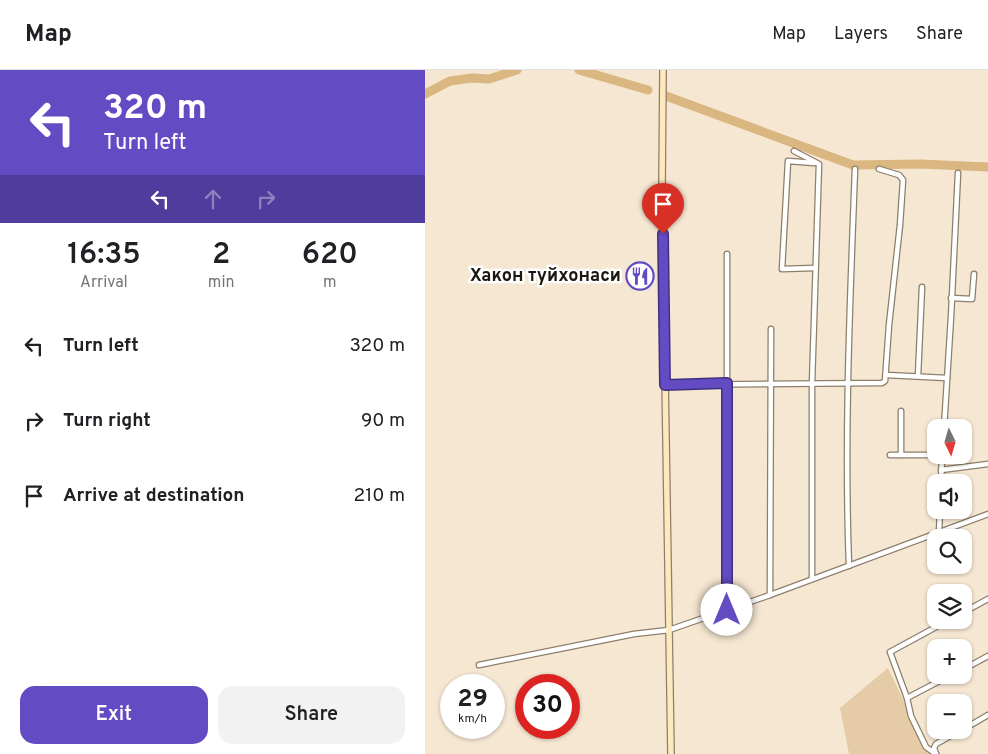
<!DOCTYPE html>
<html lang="en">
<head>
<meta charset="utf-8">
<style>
	:root { --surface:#fff; --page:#f2f2f2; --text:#202124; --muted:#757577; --line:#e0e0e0; --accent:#634bc3 }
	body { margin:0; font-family:Overpass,sans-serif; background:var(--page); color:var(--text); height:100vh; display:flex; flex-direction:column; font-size:19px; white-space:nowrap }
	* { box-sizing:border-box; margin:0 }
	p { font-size:16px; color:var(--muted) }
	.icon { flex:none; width:28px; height:28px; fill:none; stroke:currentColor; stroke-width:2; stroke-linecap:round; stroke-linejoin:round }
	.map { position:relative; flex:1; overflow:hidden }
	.details { display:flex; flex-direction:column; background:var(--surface); width:425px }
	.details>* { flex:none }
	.hud { background:#634bc3; color:#fff; overflow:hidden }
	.needle { width:32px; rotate:175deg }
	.fabs { position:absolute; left:502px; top:349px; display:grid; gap:10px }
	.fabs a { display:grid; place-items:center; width:45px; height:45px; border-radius:10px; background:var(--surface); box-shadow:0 1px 4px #0004; font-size:25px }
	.speed { position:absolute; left:15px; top:604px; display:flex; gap:10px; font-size:25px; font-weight:700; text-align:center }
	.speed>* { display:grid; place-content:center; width:65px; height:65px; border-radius:50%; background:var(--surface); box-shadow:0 1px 4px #0004; line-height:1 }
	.speed small { font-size:12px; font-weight:400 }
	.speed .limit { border:8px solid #d22; background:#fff; color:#111 }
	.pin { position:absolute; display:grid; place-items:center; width:42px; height:42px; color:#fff; margin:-51px -21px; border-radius:50% 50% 50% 0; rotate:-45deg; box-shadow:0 0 5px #0007 }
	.pin .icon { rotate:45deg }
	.me { position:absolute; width:55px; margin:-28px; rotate:0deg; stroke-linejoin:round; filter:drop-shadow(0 0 4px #0008) }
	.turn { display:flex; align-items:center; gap:18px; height:105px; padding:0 20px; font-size:22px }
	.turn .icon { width:65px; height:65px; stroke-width:2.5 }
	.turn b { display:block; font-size:35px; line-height:42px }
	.lanes { display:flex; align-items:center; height:48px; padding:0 20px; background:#0003; justify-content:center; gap:25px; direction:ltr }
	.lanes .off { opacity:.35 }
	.eta { display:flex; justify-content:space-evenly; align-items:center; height:85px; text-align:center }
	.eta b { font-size:30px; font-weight:600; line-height:35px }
	.primary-button { display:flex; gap:10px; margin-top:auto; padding:10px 20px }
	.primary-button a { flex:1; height:58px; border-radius:15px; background:var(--accent); color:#fff; font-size:20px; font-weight:600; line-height:58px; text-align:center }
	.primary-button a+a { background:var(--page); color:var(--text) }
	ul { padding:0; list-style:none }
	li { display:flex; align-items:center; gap:15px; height:75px; padding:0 20px }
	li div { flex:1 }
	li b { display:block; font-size:19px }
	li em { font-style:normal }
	header { display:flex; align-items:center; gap:30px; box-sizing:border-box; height:70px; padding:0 25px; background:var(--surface); border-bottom:1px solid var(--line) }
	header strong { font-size:24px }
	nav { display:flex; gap:28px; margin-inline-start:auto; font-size:18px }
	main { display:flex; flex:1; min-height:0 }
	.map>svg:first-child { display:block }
	.green { fill:#e5cca7 }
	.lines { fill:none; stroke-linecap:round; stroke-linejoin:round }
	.river { stroke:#dab680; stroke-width:9 }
	.street-casing { stroke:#8c7f6b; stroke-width:7 }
	.secondary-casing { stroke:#8c7f6b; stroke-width:8 }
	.street { stroke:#fff; stroke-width:4.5 }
	.secondary { stroke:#fee8bd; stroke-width:5.5 }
	.route-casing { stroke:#40317f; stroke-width:12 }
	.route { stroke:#634bc3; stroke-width:9 }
	.labels { text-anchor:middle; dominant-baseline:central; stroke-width:5; stroke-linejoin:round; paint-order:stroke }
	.poi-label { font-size:18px; font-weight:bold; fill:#1c1710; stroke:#fff; text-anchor:end }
</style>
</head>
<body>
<header>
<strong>Map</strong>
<nav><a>Map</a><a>Layers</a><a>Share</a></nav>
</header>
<main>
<section class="details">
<div class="hud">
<div class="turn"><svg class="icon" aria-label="left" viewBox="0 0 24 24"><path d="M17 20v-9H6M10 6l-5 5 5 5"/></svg><div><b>320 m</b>Turn left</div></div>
<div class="lanes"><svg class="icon" aria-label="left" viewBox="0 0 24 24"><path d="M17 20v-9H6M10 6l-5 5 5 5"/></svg><svg class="icon off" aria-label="ahead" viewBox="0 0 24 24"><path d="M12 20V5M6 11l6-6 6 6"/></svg><svg class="icon off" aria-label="right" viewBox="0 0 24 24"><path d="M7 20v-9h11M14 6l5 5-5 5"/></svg></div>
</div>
<div class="eta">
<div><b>16:35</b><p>Arrival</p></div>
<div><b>2</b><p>min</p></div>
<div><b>620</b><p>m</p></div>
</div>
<ul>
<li><svg class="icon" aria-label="left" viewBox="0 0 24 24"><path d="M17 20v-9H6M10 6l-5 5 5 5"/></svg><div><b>Turn left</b></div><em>320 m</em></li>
<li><svg class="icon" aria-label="right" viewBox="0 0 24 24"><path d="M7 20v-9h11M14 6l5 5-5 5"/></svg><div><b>Turn right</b></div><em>90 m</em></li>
<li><svg class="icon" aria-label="arrive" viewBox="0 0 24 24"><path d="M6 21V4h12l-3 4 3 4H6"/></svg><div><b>Arrive at destination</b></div><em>210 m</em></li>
</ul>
<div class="primary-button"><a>Exit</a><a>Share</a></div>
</section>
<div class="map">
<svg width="563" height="684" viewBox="0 0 563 684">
	<rect width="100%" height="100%" fill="#f6e7d2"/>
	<!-- green -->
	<polygon class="green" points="463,598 504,684 424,684 415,638"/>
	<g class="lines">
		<!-- river -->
		<g class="river">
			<polyline points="154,0 223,20"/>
			<polyline points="0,24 25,11 47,8 64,9 92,0"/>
			<polyline points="241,26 428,95 495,94 563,97"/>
		</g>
		<!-- street casing -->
		<g class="street-casing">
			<g id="street">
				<polyline points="369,81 394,94 387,314 387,509"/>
				<polyline points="389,93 363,91 357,199 390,198"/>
				<polyline points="302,184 302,540"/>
				<polyline points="526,228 547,229 549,204"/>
				<polyline points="461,305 522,308"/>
				<polyline points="493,306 497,217"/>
				<polyline points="240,315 457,313 460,311 464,255 475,155 478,110 474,105 454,99"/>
				<polyline points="519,358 526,247 533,103"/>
				<polyline points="465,385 517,385"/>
				<polyline points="476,385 476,341"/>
				<polyline points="516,400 563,394"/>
				<polyline points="516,412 517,385"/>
				<polyline points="514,462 515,440"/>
				<path d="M 424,496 C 419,364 425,231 430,99"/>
				<polyline points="345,525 346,259"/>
				<polyline points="539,542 563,529"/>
				<polyline points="54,595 209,564 244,560 345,525 563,444"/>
				<polyline points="539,599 563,586"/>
				<polyline points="482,628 526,605"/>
				<polyline points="539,659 563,645"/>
				<polyline points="511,684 501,677 486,646 482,628 465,582 524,550"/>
				<polyline points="511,684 509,678 511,674 536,660"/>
			</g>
		</g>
		<!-- secondary casing -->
		<g class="secondary-casing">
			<polyline id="secondary" points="238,0 237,117 246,684"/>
		</g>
		<!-- street -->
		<use href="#street" class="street"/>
		<!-- secondary -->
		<use href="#secondary" class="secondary"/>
	</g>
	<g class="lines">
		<!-- route casing -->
		<g class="route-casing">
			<polyline id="route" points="238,164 240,315 302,313 302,540"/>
		</g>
		<!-- route -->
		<use href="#route" class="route"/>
	</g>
	<!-- icons -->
	<defs>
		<g id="restaurant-ring" transform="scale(1.4375)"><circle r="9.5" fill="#fff" stroke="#634bc3" stroke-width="1.5"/><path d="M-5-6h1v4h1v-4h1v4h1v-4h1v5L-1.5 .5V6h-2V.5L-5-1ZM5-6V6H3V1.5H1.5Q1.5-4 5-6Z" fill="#634bc3"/></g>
	</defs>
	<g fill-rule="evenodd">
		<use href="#restaurant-ring" x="215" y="206"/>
	</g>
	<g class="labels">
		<!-- poi labels -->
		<g class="poi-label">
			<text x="196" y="206">Хакон туйхонаси</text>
		</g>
	</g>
</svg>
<div class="fabs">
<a><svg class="needle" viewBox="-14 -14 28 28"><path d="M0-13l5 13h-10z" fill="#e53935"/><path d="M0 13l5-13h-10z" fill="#757577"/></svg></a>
<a><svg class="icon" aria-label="sound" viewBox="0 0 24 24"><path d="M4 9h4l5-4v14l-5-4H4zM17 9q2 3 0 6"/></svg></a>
<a><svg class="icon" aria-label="search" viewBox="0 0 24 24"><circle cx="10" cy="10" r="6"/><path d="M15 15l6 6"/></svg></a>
<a><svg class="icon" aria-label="layers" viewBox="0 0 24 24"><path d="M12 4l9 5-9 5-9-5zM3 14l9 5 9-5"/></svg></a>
<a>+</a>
<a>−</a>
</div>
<div class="speed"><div>29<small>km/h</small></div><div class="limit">30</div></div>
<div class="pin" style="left:238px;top:164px;background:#d93025"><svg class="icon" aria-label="arrive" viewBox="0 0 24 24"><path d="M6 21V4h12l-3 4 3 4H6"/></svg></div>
<svg class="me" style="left:302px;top:540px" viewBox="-20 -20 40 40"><circle r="19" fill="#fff"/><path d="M0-13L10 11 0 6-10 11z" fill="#634bc3"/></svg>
</div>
</main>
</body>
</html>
